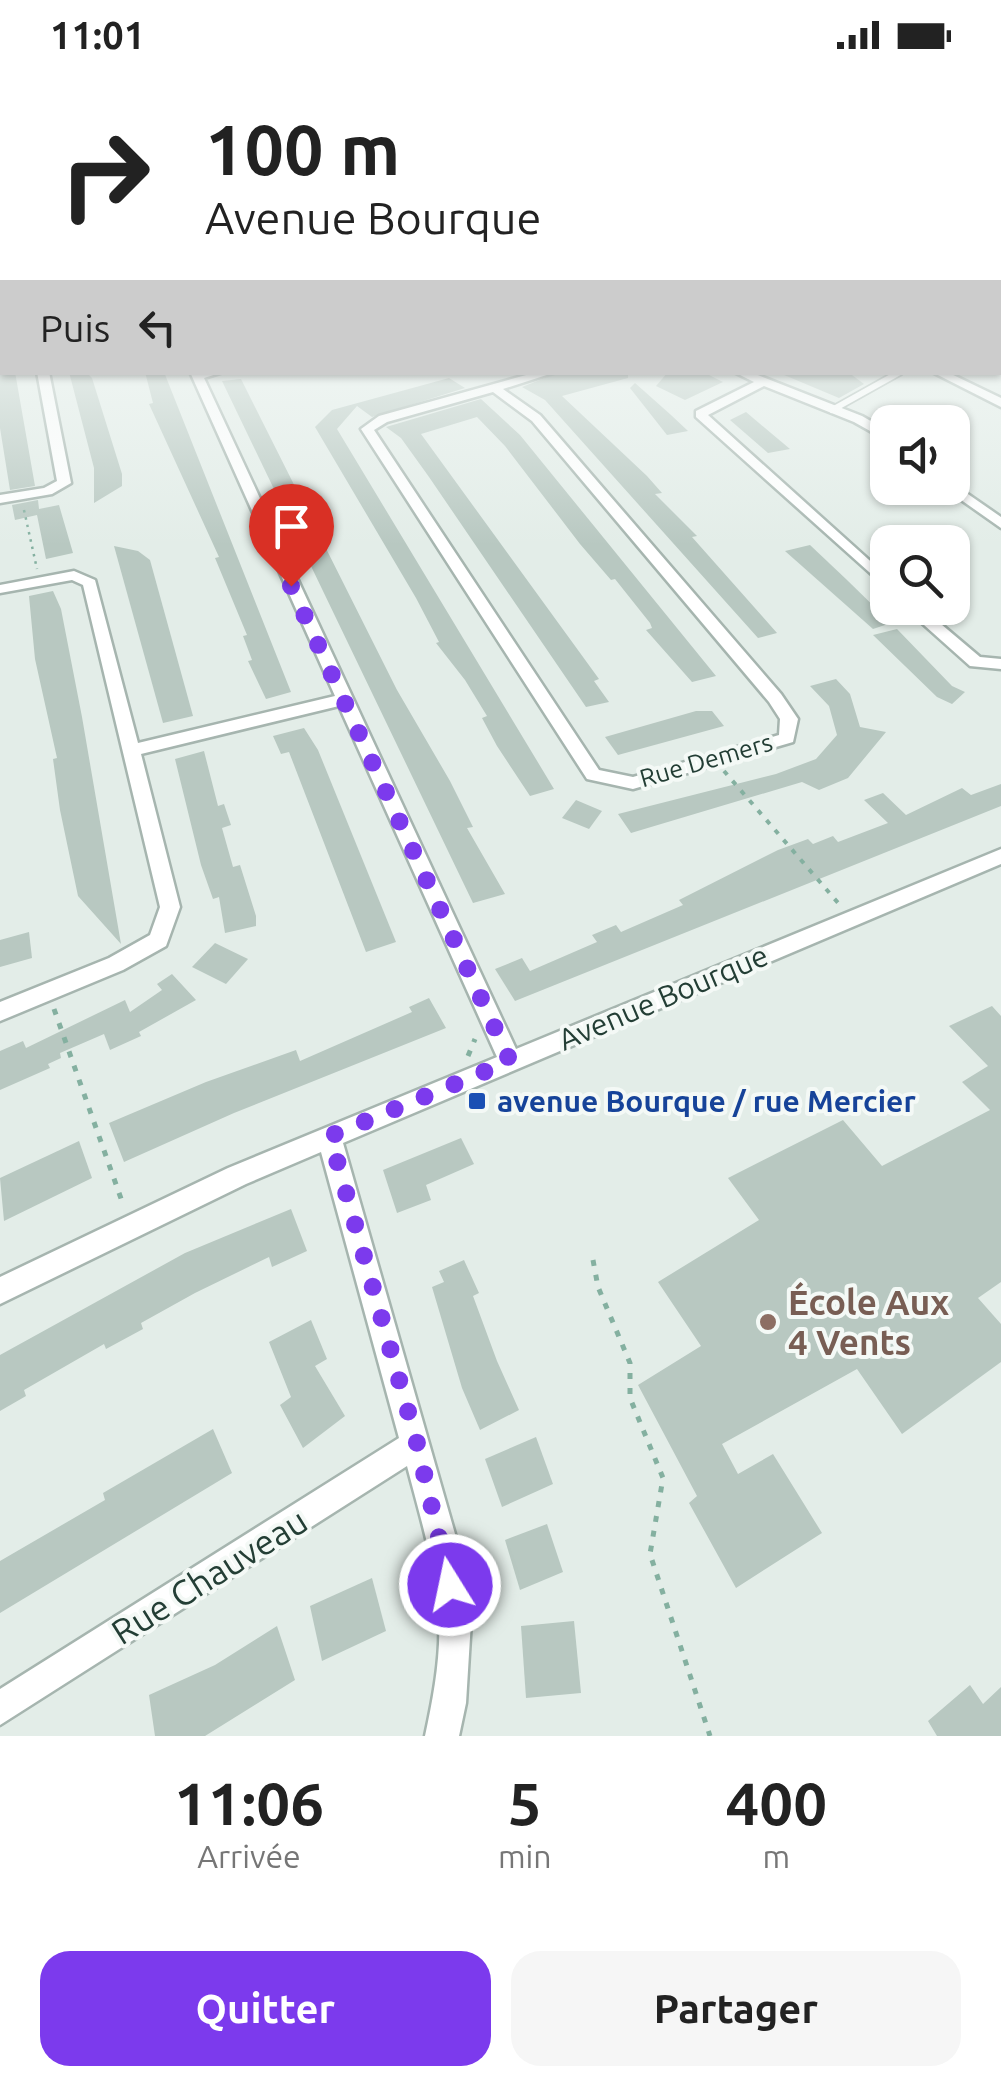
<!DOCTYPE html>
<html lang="fr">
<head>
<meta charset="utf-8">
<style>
	:root { --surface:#fff; --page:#f6f6f6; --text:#222; --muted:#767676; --accent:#7c3aed }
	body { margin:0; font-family:Ubuntu,sans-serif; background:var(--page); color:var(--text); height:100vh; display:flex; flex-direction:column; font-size:38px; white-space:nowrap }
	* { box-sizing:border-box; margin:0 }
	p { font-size:32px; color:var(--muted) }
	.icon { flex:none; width:55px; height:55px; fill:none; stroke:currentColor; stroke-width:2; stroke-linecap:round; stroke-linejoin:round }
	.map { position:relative; height:1666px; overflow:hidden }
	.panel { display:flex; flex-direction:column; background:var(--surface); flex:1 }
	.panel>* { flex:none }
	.top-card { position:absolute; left:0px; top:0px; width:1002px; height:305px; box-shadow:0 2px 8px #0004; background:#fff; color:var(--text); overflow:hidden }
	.fabs { position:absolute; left:870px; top:335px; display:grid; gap:20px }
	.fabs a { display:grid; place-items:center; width:100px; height:100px; border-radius:20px; background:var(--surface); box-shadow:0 2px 8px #0004; font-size:50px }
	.pin { position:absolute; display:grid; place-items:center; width:85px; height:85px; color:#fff; margin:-102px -42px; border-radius:50% 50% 50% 0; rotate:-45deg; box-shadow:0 0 10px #0007 }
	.pin .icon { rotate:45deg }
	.me { position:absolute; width:110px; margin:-55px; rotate:350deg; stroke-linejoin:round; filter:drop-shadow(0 0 8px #0008) }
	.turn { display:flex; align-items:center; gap:35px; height:210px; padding:0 40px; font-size:45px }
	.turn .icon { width:130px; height:130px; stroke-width:2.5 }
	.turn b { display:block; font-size:70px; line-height:85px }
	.then { display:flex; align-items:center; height:95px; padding:0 40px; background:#0003; gap:20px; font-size:38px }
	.eta { display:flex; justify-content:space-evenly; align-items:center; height:170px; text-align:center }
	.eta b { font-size:60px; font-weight:700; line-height:70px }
	.primary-button { display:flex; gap:20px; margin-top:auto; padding:20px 40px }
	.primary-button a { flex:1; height:115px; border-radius:30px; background:var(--accent); color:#fff; font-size:40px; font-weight:700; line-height:115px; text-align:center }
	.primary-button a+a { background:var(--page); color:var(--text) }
	.status { display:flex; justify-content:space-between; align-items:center; height:70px; padding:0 50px; background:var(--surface); direction:ltr }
	.status svg { height:28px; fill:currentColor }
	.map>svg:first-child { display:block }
	.building { fill:#b8c8c1 }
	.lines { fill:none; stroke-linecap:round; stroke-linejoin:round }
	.service-casing { stroke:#a6b5af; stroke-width:9 }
	.minor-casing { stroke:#a6b5af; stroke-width:5 }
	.path-far2 { stroke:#84b0a0; stroke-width:2.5; stroke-dasharray:2.5 5; stroke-linecap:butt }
	.path-far1 { stroke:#84b0a0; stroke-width:4; stroke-dasharray:5 8; stroke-linecap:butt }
	.path { stroke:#84b0a0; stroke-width:5; stroke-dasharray:6 9; stroke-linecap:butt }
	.service { stroke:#fff; stroke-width:6 }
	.minor { fill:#fff; fill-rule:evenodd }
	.route { stroke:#7c3aed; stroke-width:18; stroke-dasharray:0 32.4 }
	.transit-dot { fill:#1a4fb4; stroke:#f4f9f6; stroke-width:4 }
	.education-dot { fill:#8d6e63; stroke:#f4f9f6; stroke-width:4 }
	.labels { text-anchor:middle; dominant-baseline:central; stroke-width:8; stroke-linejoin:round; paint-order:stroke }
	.far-street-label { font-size:25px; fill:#233e35; stroke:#f4f9f6 }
	.street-label { font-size:30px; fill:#233e35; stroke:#f4f9f6 }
	.transit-label { font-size:30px; font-weight:bold; fill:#164399; stroke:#f4f9f6; text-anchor:start }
	.near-education-label { font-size:35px; font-weight:bold; fill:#785e54; stroke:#f4f9f6; text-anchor:start }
	.near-street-label { font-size:35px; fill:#233e35; stroke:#f4f9f6 }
</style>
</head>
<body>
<div class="status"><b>11:01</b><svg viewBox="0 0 49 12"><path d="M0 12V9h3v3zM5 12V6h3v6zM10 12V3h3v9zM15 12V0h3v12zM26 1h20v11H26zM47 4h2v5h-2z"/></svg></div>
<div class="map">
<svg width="1001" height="1666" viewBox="0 0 1001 1666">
	<rect width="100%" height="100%" fill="#e3ede8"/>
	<!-- building -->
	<g class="building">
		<polygon points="0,273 2,302 15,302 35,416 10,420 0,358"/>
		<polygon points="69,302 86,302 92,308 122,404 122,416 94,433 94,398"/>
		<polygon points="145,302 164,302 291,622 266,629 248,591 252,590 243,566 247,565 215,488 219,487 149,334 153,333"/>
		<polygon points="560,302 628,302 628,308 562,326 647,406 662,423 655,424 697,466 692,467 777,563 758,568 545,330 522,317"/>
		<polygon points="668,302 703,302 723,312 685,330 656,316"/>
		<polygon points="777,302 848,302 864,314 839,328"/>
		<polygon points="449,308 465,318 372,347 357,336 337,359 554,719 530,726 497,676 482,648 487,646 465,610 436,573 439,572 416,528 315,357 332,340"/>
		<polygon points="241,309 397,620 450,711 473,757 467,758 505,824 473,833 222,311"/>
		<polygon points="635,313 671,345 688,361 667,365 630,318"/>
		<polygon points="481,329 520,365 716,606 692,612 646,560 652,558 650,553 615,509 611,510 580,474 505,376 477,347 421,364 599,609 594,611 609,632 586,637 429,407 401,368 386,357"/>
		<polygon points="746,342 790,379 768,383 730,350"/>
		<polygon points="38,430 39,439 59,435 73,483 46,489 37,445 15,450 12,435"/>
		<polygon points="810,475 847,510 891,553 873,559 785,481"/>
		<polygon points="114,476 138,481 150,490 193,646 163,653"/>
		<polygon points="53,521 61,539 82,647 121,874 78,826 60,740 53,689 57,688 35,589 29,526"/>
		<polygon points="897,559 952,616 965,622 952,634 937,627 873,565"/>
		<polygon points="836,609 850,624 860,657 886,662 848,708 819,720 802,712 631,763 618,744 776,704 816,689 837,665 829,636 810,616"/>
		<polygon points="696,641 712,641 724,656 618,685 605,667"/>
		<polygon points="304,658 318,680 396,872 366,882 289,682 281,684 273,666"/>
		<polygon points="204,681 218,736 224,734 231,755 222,758 233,797 240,795 256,846 256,856 225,863 219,827 213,829 201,795 175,689"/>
		<polygon points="1001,714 1001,736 515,931 495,899 522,888 530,901 597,872 592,865 616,855 621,862 683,835 679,830 778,780 808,769 813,774 833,766 838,772 888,753 864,730 883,723 906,745 962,718 971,725"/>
		<polygon points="576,730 602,741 589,759 562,748"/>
		<polygon points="29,862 32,888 0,897 0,870"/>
		<polygon points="215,873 248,889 226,914 192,897"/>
		<polygon points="172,904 196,930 139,962 141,966 110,980 104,964 60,983 61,988 48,994 50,998 0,1020 0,981 23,971 26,978 125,930 130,942 162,920 157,914"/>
		<polygon points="429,928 446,958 234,1043 124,1092 109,1053 206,1012 296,980 300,991 412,942 409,937"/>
		<polygon points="992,936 1001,946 1001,1212 978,1228 1001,1254 1001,1292 902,1364 857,1299 722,1374 738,1404 773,1384 822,1463 736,1518 689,1433 697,1426 638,1315 701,1276 658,1212 759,1150 728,1108 843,1050 882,1096 990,1040 962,1012 988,996 949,956"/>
		<polygon points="461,1068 474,1094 426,1115 431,1130 397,1143 383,1100"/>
		<polygon points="79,1071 92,1108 4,1151 0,1108"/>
		<polygon points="291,1139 307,1181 272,1197 269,1187 195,1223 141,1253 143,1259 106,1279 104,1274 24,1320 26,1326 0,1341 0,1285 185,1183"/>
		<polygon points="464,1190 479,1223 473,1226 497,1291 519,1340 480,1360 462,1318 432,1217 444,1212 439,1201"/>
		<polygon points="311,1250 327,1289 315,1296 345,1346 303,1378 280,1335 291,1327 269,1272"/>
		<polygon points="213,1359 232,1403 0,1543 0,1491 105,1430 103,1423"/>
		<polygon points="536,1367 553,1414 502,1437 485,1389"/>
		<polygon points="547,1454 563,1502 520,1520 505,1470"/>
		<polygon points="372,1508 386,1561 322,1591 310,1536"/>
		<polygon points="574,1551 581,1623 526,1628 521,1556"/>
		<polygon points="277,1556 295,1610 205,1666 155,1666 149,1625 215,1595"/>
		<polygon points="970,1615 983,1634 1001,1617 1001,1666 937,1666 928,1651"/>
	</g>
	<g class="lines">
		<!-- service casing -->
		<g class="service-casing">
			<polyline id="service" points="832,340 900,302"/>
		</g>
		<!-- minor casing -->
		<g class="minor-casing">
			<g id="minor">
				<rect x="1000" y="242" width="1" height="6"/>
				<polygon points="37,302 49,302 71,413 52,424 0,433 0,425 44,418 57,411"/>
				<path d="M 190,302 L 223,302 L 204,308 L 516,979 L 1001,779 L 1001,794 L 343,1073 L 459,1478 L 471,1551 L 466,1633 L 459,1666 L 425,1666 C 433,1629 441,1587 439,1549 C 436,1497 420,1446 407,1396 L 0,1655 L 0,1619 L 399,1368 L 321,1082 L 246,1114 L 0,1234 L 0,1207 L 228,1098 L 497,987 L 339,636 L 141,684 L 180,837 L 166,876 L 123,900 L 0,951 L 0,932 L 109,888 L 150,865 L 160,837 L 83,515 L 72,510 L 0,523 L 0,515 L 74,501 L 95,510 L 138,673 L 335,626 Z"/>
				<path d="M 537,302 L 556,302 L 503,319 L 540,345 L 781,624 L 798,649 L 793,672 L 633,719 L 587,709 L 361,359 L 379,346 ZM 493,322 L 532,351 L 769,632 L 780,649 L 779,665 L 633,707 L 599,700 L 374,360 L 387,352 Z"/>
				<polygon points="734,302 750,302 862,346 888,361 888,371 854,352 764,316 708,345 888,507 888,519 696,347 696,341 754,312"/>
				<polygon points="932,302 947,302 1001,328 1001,337"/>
				<polygon points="952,413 1001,447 1001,458 947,420 946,418 952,418"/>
				<polygon points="905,538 922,538 980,587 1001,589 1001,599 970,596"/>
			</g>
		</g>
		<!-- path-far2 -->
		<polyline class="path-far2" points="24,440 37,499"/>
		<!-- path-far1 -->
		<polyline class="path-far1" points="724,701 839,834"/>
		<!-- path -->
		<g class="path">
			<polyline points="54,939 124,1137"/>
			<polyline points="468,986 475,969"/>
			<polyline points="593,1190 598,1217 630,1293 630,1328 663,1408 650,1484 710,1666"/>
		</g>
		<!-- service -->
		<use href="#service" class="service"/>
		<!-- minor -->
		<use href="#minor" class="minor"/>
	</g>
	<!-- sky -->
	<linearGradient id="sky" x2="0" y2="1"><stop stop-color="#83bddf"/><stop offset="0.51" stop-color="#f2f7f5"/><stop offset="1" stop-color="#f2f7f5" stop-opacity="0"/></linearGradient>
	<rect width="1001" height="475" fill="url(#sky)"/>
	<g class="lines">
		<!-- route -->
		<polyline class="route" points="291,516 510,991 330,1066 417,1373 450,1515"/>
	</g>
	<!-- markers -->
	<rect class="transit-dot" x="467" y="1021" width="20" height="20" rx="5"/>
	<circle class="education-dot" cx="768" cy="1252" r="10"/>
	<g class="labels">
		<!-- far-street labels -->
		<g class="far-street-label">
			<text transform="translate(706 690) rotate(-16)">Rue Demers</text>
		</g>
		<!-- street labels -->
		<g class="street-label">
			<text transform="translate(663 927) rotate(-23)">Avenue Bourque</text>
		</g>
		<!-- transit labels -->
		<g class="transit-label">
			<text x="497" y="1031">avenue Bourque / rue Mercier</text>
		</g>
		<!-- near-education labels -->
		<g class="near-education-label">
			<text x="788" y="1232">École Aux<tspan x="788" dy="40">4 Vents</tspan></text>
		</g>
		<!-- near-street labels -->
		<g class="near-street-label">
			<text transform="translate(209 1506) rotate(-32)">Rue Chauveau</text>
		</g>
	</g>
</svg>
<div class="fabs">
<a><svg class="icon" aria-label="sound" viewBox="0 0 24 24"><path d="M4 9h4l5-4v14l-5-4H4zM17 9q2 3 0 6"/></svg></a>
<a><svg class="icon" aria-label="search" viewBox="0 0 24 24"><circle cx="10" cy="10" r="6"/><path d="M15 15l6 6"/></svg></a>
</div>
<div class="pin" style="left:291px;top:516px;background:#d93025"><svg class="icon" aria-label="arrive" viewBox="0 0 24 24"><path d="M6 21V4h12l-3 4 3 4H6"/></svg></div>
<svg class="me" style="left:450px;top:1515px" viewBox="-20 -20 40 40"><circle r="17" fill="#7c3aed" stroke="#fff" stroke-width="3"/><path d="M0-11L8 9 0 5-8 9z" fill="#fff"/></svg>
<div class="top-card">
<div class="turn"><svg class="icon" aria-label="right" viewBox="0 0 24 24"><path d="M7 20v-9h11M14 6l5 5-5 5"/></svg><div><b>100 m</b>Avenue Bourque</div></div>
<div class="then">Puis<svg class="icon" aria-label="left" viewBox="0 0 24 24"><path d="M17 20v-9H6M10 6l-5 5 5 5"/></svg></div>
</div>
</div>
<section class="panel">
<div class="eta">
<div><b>11:06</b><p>Arrivée</p></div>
<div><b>5</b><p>min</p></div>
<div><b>400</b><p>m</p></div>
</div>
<div class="primary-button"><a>Quitter</a><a>Partager</a></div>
</section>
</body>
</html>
